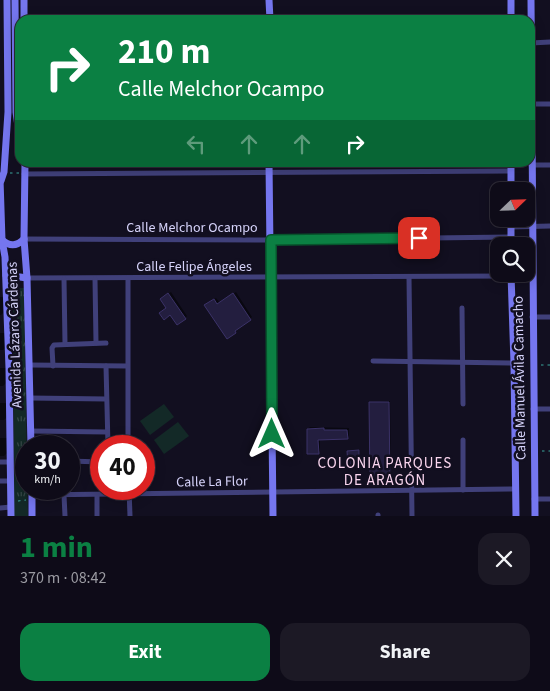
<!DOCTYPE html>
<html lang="en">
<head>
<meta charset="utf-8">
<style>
	:root { --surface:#0e0b18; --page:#1c1925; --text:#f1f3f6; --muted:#9b9ba2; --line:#2e2b37; --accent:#0b8043 }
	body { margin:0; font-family:"Source Sans 3",sans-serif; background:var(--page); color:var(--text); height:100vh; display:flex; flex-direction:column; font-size:19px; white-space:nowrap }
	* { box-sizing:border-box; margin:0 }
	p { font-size:16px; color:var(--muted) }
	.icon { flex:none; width:28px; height:28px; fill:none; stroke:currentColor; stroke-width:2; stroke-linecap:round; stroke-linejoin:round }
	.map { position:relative; height:516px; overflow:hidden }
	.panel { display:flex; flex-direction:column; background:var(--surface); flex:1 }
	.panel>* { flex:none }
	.top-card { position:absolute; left:15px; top:15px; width:520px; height:152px; border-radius:15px; box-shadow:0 2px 12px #0003,0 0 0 1px var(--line); background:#0b8043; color:#fff; overflow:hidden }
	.needle { width:32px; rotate:67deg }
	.controls { position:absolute; left:490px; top:182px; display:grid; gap:10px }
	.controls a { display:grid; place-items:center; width:45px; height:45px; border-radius:10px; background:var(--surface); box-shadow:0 2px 12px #0003,0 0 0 1px var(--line); font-size:25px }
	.speed { position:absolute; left:15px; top:435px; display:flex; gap:10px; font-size:25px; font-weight:700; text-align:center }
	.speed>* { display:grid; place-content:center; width:65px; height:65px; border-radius:50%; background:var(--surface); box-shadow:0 2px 12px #0003,0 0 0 1px var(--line); line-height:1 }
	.speed small { font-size:12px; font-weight:400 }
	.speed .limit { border:8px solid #d22; background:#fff; color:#111 }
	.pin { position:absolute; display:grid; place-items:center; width:42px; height:42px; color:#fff; margin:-21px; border-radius:10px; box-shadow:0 2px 8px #0006 }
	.me { position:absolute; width:55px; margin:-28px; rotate:0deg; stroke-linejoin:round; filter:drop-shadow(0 0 4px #0008) }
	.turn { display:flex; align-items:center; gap:18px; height:105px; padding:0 20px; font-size:22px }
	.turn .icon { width:65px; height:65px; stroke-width:2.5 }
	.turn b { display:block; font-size:35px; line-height:42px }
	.lanes { display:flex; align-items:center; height:48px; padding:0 20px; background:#0003; justify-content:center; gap:25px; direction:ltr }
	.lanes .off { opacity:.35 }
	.round { display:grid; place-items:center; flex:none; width:52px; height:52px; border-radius:15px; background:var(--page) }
	.overview { display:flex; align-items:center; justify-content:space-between; height:85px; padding:0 20px }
	h1 { font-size:30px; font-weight:700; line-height:38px; color:var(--accent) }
	.cta { display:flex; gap:10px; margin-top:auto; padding:10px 20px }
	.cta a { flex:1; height:58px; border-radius:15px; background:var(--accent); color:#fff; font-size:20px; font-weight:700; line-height:58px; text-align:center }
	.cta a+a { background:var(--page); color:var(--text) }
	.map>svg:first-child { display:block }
	.grass { fill:url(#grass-tufts) }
	.pitch { fill:#132927 }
	.shadow { fill:#0007 }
	.building { fill:#231e3f; stroke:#3b3268 }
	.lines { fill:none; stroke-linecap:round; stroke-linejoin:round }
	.path { stroke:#3ba69c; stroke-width:1; stroke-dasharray:2.5 4; stroke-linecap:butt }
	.street { stroke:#40407a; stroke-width:5 }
	.secondary { stroke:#7576ef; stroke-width:7 }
	.route-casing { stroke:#07532c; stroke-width:12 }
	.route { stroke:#0b8043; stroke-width:9 }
	.labels { text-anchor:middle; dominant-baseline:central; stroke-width:5; stroke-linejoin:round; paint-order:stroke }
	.street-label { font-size:14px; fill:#d6d3fa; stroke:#120f20 }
	.neighbourhood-label { font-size:15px; letter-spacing:1px; fill:#fad5ee; stroke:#120f20 }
</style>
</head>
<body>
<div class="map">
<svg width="550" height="516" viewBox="0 0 550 516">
	<defs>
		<pattern id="grass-tufts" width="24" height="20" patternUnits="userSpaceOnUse" patternTransform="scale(1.25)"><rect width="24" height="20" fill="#132927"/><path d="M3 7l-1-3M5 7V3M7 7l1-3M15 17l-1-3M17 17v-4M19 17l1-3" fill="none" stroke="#354747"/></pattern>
	</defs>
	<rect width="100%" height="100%" fill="#120f20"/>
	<!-- grass -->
	<polygon class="grass" points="13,288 24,288 28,516 14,516"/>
	<!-- pitch -->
	<g class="pitch">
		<polygon points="164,404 174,417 150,435 140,421"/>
		<polygon points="178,422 189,436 164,454 154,440"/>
		<polygon points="14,466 26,466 26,489 28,489 28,492 15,492"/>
	</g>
	<!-- shadow -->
	<g class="shadow">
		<polygon points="171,292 187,316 185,318 167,308 163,297"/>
		<polygon points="236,292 252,317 236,328 237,330 235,332 208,303 216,298 220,303"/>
		<polygon points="0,297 4,297 5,311 1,315 0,315"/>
		<polygon points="0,333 5,333 6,347 3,350 0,350"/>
		<polygon points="0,368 7,368 7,382 3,386 0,386"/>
		<polygon points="390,401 391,480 390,481 370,403"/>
		<polygon points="0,403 7,403 7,417 4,420 0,420"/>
		<polygon points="310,427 349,428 349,436 347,438 320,438 320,451 318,453 308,429"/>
		<polygon points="0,438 8,438 8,452 4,456 0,456"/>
		<polygon points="350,450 360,450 359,462 349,451"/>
	</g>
	<!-- building -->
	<g class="building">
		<polygon points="168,293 186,319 177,325 170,315 164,320 159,313 166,308 160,299"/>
		<polygon points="233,293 251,320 235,331 236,333 227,339 204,305 214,299 217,304"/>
		<polygon points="369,402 389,402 390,482 370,483"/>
		<polygon points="324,428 324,430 347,430 348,439 318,440 319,454 307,454 307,429"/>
		<polygon points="359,450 359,464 348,464 347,451"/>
	</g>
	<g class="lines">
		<!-- path -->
		<g class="path">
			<polyline points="10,173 19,173"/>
			<polyline points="541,365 550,365"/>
			<polyline points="542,451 550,451"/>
			<polyline points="18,501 26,500"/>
		</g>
		<!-- street -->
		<g class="street">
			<polyline points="531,43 550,42"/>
			<polyline points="532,104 550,104"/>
			<polyline points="531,165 550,165"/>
			<polyline points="24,174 510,171"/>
			<polyline points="511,227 550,226"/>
			<polyline points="24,239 271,240 511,237"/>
			<polyline points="409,277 412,516"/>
			<polyline points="27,278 511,276"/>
			<polyline points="128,278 128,446"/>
			<polyline points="64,279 65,344"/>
			<polyline points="95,279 96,343"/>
			<polyline points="462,308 463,404"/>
			<polyline points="532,317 550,317"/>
			<polyline points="373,361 514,363"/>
			<polyline points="30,365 127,366"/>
			<polyline points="53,366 52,348 54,345 106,343"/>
			<polyline points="106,366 108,446"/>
			<polyline points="30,398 106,399"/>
			<polyline points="533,409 550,409"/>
			<polyline points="31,431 107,432"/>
			<polyline points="463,440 463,490"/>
			<polyline points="69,461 101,462"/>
			<polyline points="0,462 10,462"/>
			<polyline points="0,481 10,481"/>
			<polyline points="129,489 130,516"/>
			<polyline points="32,495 516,489"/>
			<polyline points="64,495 65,516"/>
			<polyline points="97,495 97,516"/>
			<polyline points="534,499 550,499"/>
			<polyline points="0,508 11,507"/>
			<polyline points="378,515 378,516"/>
		</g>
		<!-- secondary -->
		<g class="secondary">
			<polyline points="15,0 16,112 20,141"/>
			<polyline points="24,0 24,20"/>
			<polyline points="269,0 270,20"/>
			<polyline points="511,0 511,20"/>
			<polyline points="531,0 535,516"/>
			<polyline points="25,162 24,239 27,278 31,446"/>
			<polyline points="269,162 273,516"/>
			<polyline points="511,162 511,191"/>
			<polyline points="0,179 2,240 5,257 9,368 11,516"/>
			<polyline points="1,181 4,172 8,112 7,0"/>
			<polyline points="511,219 511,246"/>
			<path d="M 2,240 C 10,247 17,246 24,239"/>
			<polyline points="511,274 514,363 516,516"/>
			<polyline points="6,275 27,278"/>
			<polyline points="32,489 32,516"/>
		</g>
	</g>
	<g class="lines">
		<!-- route casing -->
		<g class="route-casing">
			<polyline id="route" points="272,434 271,240 419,238"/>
		</g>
		<!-- route -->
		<use href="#route" class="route"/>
	</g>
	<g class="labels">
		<!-- street labels -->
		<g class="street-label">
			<text x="192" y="228">Calle Melchor Ocampo</text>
			<text x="194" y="267">Calle Felipe Ángeles</text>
			<text transform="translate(15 335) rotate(-92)">Avenida Lázaro Cárdenas</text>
			<text transform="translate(520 378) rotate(-91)">Calle Manuel Ávila Camacho</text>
			<text transform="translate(212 482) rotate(-1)">Calle La Flor</text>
		</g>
		<!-- neighbourhood labels -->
		<g class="neighbourhood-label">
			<text x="385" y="463">COLONIA PARQUES<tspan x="385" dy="17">DE ARAGÓN</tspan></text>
		</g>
	</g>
</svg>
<div class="controls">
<a><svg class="needle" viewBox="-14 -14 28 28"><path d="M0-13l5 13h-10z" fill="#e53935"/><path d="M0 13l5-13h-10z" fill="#9b9ba2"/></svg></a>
<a><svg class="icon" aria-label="search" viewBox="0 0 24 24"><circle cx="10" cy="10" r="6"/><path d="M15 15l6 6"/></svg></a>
</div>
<div class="speed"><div>30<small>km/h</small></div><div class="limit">40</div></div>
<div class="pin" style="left:419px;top:238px;background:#d93025"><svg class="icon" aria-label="arrive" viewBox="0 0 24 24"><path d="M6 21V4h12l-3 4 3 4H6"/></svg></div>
<svg class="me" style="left:272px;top:434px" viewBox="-20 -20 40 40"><path d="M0-17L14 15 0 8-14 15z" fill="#0b8043" stroke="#fff" stroke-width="4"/></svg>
<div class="top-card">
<div class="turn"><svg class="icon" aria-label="right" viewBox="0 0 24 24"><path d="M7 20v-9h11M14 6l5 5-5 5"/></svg><div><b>210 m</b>Calle Melchor Ocampo</div></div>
<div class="lanes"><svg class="icon off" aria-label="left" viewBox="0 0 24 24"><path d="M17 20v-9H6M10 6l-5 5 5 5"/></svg><svg class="icon off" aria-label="ahead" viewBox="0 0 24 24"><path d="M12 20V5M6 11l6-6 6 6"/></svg><svg class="icon off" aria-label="ahead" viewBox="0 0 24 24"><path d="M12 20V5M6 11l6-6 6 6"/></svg><svg class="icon" aria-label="right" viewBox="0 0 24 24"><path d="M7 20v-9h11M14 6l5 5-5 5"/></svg></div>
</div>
</div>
<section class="panel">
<div class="overview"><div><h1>1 min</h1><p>370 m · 08:42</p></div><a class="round"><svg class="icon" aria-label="close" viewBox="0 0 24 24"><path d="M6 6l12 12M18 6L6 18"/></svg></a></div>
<div class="cta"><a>Exit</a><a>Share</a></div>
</section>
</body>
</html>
